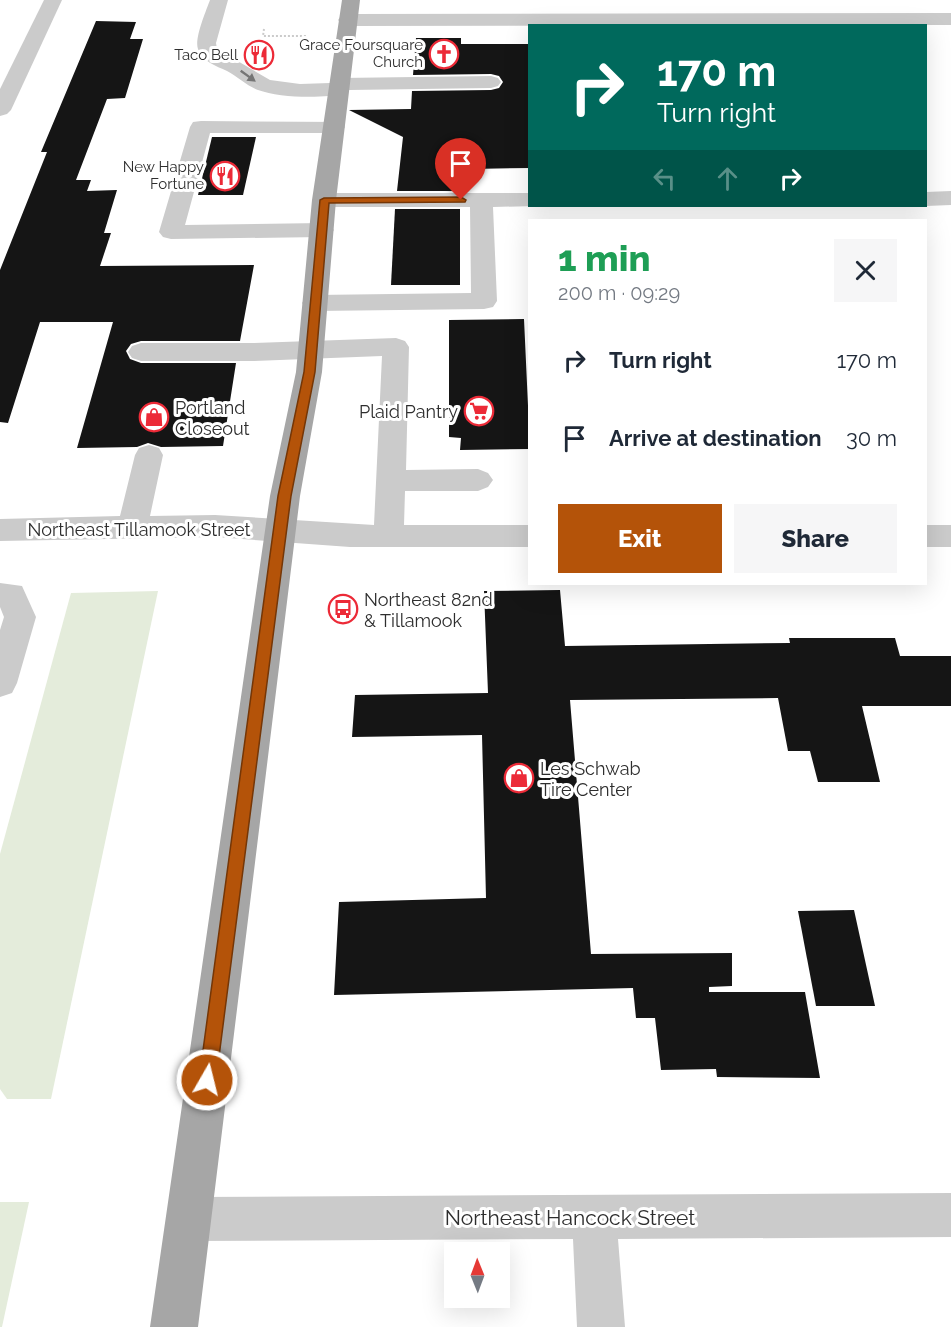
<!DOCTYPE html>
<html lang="en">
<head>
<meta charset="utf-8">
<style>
	:root { --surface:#fff; --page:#f6f6f7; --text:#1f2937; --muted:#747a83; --accent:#b45309 }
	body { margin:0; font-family:Raleway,sans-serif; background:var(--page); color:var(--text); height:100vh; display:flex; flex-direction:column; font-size:22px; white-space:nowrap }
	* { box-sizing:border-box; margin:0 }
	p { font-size:20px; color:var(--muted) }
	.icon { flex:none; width:33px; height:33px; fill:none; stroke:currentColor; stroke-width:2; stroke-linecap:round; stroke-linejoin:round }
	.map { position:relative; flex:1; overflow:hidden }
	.drawer { position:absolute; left:528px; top:219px; width:399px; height:366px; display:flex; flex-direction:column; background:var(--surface); border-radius:0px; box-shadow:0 6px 24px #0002 }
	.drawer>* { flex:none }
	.hud { position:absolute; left:528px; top:24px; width:399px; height:183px; border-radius:0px; box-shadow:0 6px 24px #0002; background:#00695c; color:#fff; overflow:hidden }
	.needle { width:39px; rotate:359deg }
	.controls { position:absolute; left:444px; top:1242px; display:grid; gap:12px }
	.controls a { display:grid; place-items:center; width:66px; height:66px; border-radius:0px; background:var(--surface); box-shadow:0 6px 24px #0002; font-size:30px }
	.pin { position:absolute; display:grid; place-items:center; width:51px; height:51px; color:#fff; margin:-62px -26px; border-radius:50% 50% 50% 0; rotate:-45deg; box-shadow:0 0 6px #0007 }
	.pin .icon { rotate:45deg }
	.me { position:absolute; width:66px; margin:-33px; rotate:8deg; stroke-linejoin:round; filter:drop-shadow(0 0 4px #0008) }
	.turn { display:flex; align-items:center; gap:21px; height:126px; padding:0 30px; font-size:27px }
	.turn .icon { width:78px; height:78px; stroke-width:2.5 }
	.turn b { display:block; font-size:42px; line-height:51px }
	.lanes { display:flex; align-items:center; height:57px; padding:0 30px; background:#0003; justify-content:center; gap:30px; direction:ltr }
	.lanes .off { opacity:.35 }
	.round { display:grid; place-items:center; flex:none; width:63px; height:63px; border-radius:0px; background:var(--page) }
	.summary { display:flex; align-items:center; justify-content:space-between; height:102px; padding:0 30px }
	h1 { font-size:36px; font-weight:800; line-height:45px; color:#1e9e55 }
	.cta { display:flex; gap:12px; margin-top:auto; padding:12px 30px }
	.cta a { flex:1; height:69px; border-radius:0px; background:var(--accent); color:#fff; font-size:24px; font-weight:800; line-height:69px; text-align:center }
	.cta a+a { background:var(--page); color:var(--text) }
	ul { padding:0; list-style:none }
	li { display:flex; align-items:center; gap:18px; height:78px; padding:0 30px }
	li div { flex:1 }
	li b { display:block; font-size:22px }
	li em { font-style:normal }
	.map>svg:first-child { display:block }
	.green { fill:#e4ecdb }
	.building { fill:#151515 }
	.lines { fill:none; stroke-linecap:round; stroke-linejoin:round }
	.path { stroke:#cbcbcb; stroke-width:2; stroke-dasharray:2 2; stroke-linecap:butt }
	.minor { fill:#cbcbcb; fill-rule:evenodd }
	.major { fill:#a6a6a6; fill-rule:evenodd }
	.oneway { fill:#757575 }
	.route { fill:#b45309; stroke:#753606; stroke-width:1.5 }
	.labels { text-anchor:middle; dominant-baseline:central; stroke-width:6; stroke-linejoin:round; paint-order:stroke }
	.far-poi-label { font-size:15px; fill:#2e2e2e; stroke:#fff; text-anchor:end }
	.poi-label { font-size:18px; fill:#2e2e2e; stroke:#fff; text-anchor:start }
	.street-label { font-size:18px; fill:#2e2e2e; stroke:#fff }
	.near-street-label { font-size:21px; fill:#2e2e2e; stroke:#fff }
</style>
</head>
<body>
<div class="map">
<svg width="951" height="1327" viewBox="0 0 951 1327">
	<rect width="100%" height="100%" fill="#fff"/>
	<!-- green -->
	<g class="green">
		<polygon points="158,591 51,1099 7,1099 0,1089 0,854 71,593"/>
		<polygon points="0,1202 29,1202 2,1327 0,1327"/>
	</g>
	<!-- building -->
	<g class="building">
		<polygon points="96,21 136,22 130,39 143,39 125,98 107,99 76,180 91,180 87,191 117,190 104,233 111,233 100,266 254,265 240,341 141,341 131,344 126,351 130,359 141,363 236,363 223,446 161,447 148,443 137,447 77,448 113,322 40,322 8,423 0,422 0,270 47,152 41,152"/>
		<polygon points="416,38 461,38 461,44 530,44 530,168 470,169 460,164 460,191 397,191 403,137 349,110 411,109 412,91 491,90 499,88 503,82 499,76 491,74 413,75"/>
		<polygon points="212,137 256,137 243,195 198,195"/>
		<polygon points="395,209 460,209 460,285 391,285"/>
		<polygon points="524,319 530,449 460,450 461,438 449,437 449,320"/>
		<polygon points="560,590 565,646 790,643 789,638 895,638 900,656 951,656 951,706 862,706 880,782 818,782 810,751 788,751 778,698 570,700 591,954 732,953 732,986 709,987 709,992 805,992 820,1078 717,1077 716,1069 661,1070 655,1018 636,1018 633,988 334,995 339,902 486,898 482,735 352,737 355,695 488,693 484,591"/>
		<polygon points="854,910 875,1006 816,1006 798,911"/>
	</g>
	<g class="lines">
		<!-- path -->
		<polyline class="path" points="264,29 263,36 306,36"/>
		<!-- minor -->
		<g class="minor">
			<polygon points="44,0 62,0 11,110 7,114 0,116 0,89"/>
			<path d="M 210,0 L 228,0 L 216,43 L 217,49 L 270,80 L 300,84 L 330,83 L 333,80 L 340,78 L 491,76 L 498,78 L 501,82 L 498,86 L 491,88 L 349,90 L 346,93 C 324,99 280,98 258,90 C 247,86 237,76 227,71 C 216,66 202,61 198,49 C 194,39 206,11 210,0 Z"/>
			<polygon points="951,13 951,25 348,26 341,24 338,20 341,16 348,14"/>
			<polygon points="201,121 342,122 345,127 342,132 334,133 210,133 185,225 322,223 330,225 334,230 330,235 322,237 171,239 163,237 159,232 190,127 193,122"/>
			<polygon points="951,191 951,205 926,206 924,206 926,192"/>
			<polygon points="324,193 530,193 530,206 536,206 493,207 497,301 493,307 484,309 315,311 306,309 302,303 306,297 315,295 471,293 470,207 324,207 316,205 312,200 316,195"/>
			<polygon points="396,338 405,341 409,347 406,470 478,469 488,473 493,480 488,487 478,491 405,491 404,525 530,525 530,547 350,547 215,537 0,541 0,519 120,516 135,455 139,448 149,445 159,448 163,455 150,516 215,515 374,525 382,356 254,361 141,361 132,358 128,352 132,346 141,343 254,343"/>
			<rect x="926" y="525" width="25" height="22"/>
			<polygon points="0,583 22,586 36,617 17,683 12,693 0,697 0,630 4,617 0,607"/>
			<polygon points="951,1193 951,1237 618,1239 625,1327 577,1327 573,1239 188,1241 172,1235 166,1219 172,1203 188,1197"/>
		</g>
		<!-- major -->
		<polygon class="major" points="342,0 360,0 336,200 322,372 300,496 198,1327 150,1327 270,496 296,372 312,200"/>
	</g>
	<!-- one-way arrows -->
	<defs><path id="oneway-solid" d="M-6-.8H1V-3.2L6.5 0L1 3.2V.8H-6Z" transform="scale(1.5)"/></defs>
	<use class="oneway" href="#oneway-solid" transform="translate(248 76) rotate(36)"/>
	<!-- route -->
	<polygon class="route" points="461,197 466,200 465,202 329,203 315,372 291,496 216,1080 214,1086 207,1089 201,1086 199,1080 278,496 304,372 320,200 324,198"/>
	<!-- icons -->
	<defs>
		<g id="church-ring" transform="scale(1.5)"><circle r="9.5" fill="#fff" stroke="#ec2a37" stroke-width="1.5"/><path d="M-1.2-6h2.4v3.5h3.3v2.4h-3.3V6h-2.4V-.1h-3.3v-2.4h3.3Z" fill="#ec2a37"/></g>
		<g id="restaurant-ring" transform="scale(1.5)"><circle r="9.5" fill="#fff" stroke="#ec2a37" stroke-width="1.5"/><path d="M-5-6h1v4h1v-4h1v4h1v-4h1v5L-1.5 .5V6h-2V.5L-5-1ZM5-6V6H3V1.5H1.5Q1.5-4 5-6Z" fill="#ec2a37"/></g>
		<g id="supermarket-ring" transform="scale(1.5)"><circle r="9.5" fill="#fff" stroke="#ec2a37" stroke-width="1.5"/><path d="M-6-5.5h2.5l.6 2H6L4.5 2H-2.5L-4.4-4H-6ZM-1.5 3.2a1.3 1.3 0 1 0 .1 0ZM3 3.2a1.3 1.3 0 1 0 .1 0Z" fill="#ec2a37"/></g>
		<g id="shop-ring" transform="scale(1.5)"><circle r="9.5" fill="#fff" stroke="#ec2a37" stroke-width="1.5"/><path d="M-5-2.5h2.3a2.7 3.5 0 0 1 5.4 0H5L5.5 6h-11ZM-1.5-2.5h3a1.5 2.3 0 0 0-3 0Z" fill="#ec2a37"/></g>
		<g id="bus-ring" transform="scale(1.5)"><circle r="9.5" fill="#fff" stroke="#ec2a37" stroke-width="1.5"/><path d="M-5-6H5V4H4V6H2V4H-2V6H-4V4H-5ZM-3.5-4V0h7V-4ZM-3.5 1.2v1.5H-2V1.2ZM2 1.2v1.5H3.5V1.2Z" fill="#ec2a37"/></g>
	</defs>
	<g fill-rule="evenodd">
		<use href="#church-ring" x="444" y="54"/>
		<use href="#restaurant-ring" x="259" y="55"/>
		<use href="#restaurant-ring" x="225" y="176"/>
		<use href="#supermarket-ring" x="479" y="411"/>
		<use href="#shop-ring" x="154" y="417"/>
		<use href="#bus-ring" x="343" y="609"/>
		<use href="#shop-ring" x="519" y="778"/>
	</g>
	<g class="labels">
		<!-- far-poi labels -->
		<g class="far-poi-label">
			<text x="423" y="45">Grace Foursquare<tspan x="423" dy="17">Church</tspan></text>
			<text x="238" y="55">Taco Bell</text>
			<text x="204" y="167">New Happy<tspan x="204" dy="17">Fortune</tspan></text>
		</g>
		<!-- poi labels -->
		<g class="poi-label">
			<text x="175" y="407">Portland<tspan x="175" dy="21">Closeout</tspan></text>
			<text x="458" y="411" text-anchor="end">Plaid Pantry</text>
			<text x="364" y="599">Northeast 82nd<tspan x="364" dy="21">&amp; Tillamook</tspan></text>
			<text x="540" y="768">Les Schwab<tspan x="540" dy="21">Tire Center</tspan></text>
		</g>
		<!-- street labels -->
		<g class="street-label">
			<text x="139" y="529">Northeast Tillamook Street</text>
		</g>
		<!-- near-street labels -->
		<g class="near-street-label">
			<text x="570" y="1217">Northeast Hancock Street</text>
		</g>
	</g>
</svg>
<div class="controls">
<a><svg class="needle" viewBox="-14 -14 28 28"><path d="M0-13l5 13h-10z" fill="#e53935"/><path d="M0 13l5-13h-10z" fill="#747a83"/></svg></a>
</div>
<div class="pin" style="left:461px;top:200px;background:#d93025"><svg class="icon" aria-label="arrive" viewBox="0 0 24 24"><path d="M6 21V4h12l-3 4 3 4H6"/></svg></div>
<svg class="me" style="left:207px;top:1080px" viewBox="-20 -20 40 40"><circle r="17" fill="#b45309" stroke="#fff" stroke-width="3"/><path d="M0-11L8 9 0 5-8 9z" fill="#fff"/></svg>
<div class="hud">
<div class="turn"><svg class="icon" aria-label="right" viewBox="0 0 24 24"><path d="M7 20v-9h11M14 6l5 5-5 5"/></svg><div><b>170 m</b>Turn right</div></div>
<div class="lanes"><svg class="icon off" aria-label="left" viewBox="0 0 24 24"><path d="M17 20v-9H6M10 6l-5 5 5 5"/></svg><svg class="icon off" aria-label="ahead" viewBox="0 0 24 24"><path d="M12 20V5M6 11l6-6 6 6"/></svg><svg class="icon" aria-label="right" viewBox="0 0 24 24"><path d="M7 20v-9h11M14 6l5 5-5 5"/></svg></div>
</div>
<section class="drawer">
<div class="summary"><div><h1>1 min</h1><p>200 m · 09:29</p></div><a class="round"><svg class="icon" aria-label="close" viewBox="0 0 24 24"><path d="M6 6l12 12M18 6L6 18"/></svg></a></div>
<ul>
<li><svg class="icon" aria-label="right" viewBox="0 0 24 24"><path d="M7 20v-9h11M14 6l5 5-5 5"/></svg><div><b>Turn right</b></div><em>170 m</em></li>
<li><svg class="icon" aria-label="arrive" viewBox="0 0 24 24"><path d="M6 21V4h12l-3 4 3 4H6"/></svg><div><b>Arrive at destination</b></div><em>30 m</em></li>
</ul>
<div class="cta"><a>Exit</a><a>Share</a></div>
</section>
</div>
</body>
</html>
